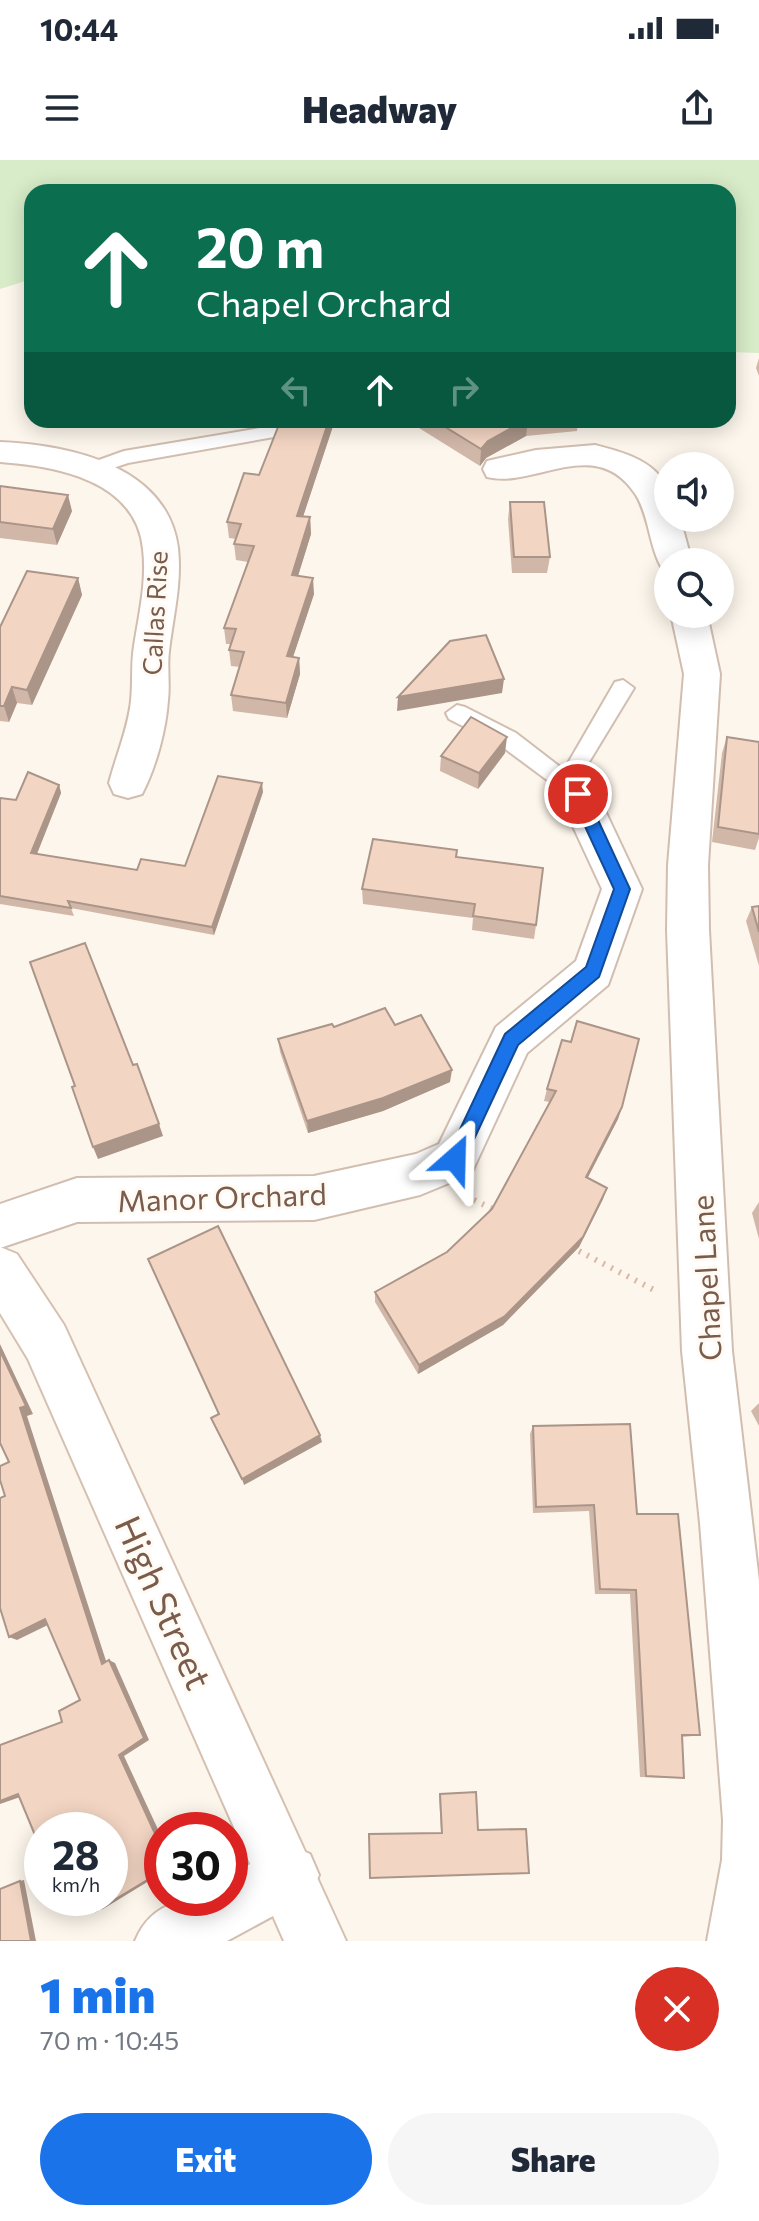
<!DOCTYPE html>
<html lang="en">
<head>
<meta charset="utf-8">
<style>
	:root { --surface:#fff; --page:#f6f6f7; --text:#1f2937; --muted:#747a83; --accent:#1a73e8 }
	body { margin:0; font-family:Commissioner,sans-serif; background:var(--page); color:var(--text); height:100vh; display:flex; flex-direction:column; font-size:30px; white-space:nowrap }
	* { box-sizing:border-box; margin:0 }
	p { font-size:26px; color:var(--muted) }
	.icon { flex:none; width:44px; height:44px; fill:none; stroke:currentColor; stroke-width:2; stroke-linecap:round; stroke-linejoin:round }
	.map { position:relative; height:1781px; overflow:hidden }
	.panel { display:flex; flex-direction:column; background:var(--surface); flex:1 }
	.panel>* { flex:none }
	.top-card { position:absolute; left:24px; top:24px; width:712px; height:244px; border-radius:24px; box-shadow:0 4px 20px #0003; background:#0b6e4f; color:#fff; overflow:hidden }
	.buttons { position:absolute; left:654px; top:292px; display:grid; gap:16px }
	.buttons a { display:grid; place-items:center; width:80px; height:80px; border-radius:50%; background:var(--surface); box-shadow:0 4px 20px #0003; font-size:40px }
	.speed { position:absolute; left:24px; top:1652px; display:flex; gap:16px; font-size:40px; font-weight:700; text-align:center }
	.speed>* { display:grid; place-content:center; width:104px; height:104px; border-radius:50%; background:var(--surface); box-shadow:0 4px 20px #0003; line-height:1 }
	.speed small { font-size:20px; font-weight:400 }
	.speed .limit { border:12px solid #d22; background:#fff; color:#111 }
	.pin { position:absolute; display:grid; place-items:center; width:68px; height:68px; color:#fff; margin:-34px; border:4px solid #fff; border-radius:50%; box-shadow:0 2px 8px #0007 }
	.me { position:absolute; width:88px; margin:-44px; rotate:25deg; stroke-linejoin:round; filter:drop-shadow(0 0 6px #0008) }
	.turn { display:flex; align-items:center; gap:28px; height:168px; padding:0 40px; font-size:36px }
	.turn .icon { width:104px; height:104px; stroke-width:2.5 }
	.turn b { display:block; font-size:56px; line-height:68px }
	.lanes { display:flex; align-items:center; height:76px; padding:0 40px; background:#0003; justify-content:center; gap:40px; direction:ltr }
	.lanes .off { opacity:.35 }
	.round { display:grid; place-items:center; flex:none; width:84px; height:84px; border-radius:42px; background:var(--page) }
	.overview { display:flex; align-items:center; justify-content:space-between; height:136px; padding:0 40px }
	h1 { font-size:48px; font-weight:800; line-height:60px; color:var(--accent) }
	.primary-button { display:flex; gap:16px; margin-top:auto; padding:16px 40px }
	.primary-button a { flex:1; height:92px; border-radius:48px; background:var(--accent); color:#fff; font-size:32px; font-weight:800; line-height:92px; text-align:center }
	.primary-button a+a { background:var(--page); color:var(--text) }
	.status { display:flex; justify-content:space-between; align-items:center; height:56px; padding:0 40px; background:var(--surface); direction:ltr }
	.status svg { height:22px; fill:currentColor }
	header { display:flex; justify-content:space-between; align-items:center; height:104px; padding:0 40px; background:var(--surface); font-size:36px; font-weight:800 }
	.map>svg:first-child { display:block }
	.green { fill:#d8ecc9 }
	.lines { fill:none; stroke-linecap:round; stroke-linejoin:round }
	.lane-casing { stroke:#d1beb0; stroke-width:4 }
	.street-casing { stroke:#d1beb0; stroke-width:4 }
	.secondary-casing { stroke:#d6c0b0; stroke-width:4 }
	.path { stroke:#d9b8a5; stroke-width:6; stroke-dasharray:2 7; stroke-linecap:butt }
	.lane { fill:#fff; fill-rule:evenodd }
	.street { fill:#fff; fill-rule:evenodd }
	.secondary { fill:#fff; fill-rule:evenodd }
	.wall { fill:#d1b7a8 }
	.shaded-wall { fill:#aa9588 }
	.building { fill:#f3d5c3; stroke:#aa9588; stroke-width:2 }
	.route { fill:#1a73e8; stroke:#114b97; stroke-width:2 }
	.labels { text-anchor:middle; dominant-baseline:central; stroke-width:6; stroke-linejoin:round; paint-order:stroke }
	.far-street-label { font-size:26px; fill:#7a5c4d; stroke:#fffaf3 }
	.street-label { font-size:30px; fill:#7a5c4d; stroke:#fffaf3 }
	.near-street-label { font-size:36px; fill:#7a5c4d; stroke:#fffaf3 }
</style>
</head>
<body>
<div class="status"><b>10:44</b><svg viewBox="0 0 49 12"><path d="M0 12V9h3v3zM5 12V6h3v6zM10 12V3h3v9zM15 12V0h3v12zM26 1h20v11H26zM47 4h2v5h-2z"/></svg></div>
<header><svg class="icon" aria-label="menu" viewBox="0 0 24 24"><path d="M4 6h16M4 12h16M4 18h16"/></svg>Headway<svg class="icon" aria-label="share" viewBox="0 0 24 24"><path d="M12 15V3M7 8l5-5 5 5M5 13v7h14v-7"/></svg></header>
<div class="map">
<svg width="759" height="1781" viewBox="0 0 759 1781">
	<rect width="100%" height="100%" fill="#fdf6ec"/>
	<!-- green -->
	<polygon class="green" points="0,0 759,0 759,193 728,192 728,32 32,32 32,119 0,129"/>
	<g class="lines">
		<!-- lane casing -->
		<g class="lane-casing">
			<g id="lane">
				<polygon points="284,264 293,270 291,274 128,303 92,315 82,309 85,305 124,291"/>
				<polygon points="623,520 634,528 586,607 590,634 586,640 578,643 500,585 449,559 446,553 457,545 465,547 516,573 564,610 615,522"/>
			</g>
		</g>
		<!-- street casing -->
		<g class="street-casing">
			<g id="street">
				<path d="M 0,282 C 69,285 167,305 178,388 C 182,423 173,457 169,491 C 167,507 170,524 168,540 C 166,570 156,607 142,634 L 128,638 L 114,634 L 109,623 C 116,596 128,569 131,541 C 133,522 131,504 134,486 C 139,454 147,421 143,389 C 136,320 56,306 0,302 Z"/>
				<path d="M 595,285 C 622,292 659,301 668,332 C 670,339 668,351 668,358 L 680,358 L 692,402 L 668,402 L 668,412 L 663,410 C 649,388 650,358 636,335 C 596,273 535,329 487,317 L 483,309 L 487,301 L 536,290 Z"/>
				<polygon points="671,454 707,454 720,514 708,705 709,770 732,1191 759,1421 759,1781 707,1781 722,1700 723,1660 700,1363 682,1191 667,770 668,705 684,514"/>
				<polygon points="578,619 592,623 642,729 608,825 527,893 471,1014 420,1035 314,1060 77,1062 0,1088 0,1044 77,1018 314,1016 416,994 439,984 496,867 576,801 602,729 558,634 564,623"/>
				<path d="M 289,1685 L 310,1694 L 319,1715 L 310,1736 L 227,1781 L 135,1781 C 153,1738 189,1738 230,1738 L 230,1714 Z"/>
			</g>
		</g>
		<!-- secondary casing -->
		<g class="secondary-casing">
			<polygon id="secondary" points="0,1087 17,1094 64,1165 346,1781 284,1781 28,1199 0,1153"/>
		</g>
		<!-- path -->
		<g class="path">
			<polyline points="474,1040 497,1051"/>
			<polyline points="571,1087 658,1132"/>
		</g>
		<!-- lane -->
		<use href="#lane" class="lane"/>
		<!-- street -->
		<use href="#street" class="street"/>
		<!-- secondary -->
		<use href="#secondary" class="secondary"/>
	</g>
	<!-- wall -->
	<g class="wall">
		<polygon points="759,198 759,216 756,208"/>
		<polygon points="287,260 335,260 303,356 310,357 311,374 298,416 314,434 293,497 299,498 300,514 287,558 233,551 231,535 240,507 231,506 229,490 230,484 226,484 224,468 248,402 236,400 234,384 236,379 229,378 227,362 259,315"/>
		<polygon points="419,260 578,260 577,271 526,276 486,298 480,306 419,268"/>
		<polygon points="0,326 72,351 57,385 0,378"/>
		<polygon points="510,342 550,397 547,413 512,413 508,359"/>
		<polygon points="78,418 82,435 32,545 17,543 9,562 0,561 0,467"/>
		<polygon points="727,577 759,582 759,678 755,690 712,682 722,593"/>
		<polygon points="505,593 478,629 440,611 441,596"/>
		<polygon points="59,625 61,633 37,694 137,710 185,706 263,632 214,775 71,748 74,756 0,744 0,638 16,640"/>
		<polygon points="457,697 536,765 534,779 472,770 473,758 363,744 362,729"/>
		<polygon points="759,746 759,806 746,761 752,747"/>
		<polygon points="395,865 450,922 383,951 308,973 280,892 278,879 334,867"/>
		<polygon points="547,929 622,947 618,959 587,1018 603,1039 579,1087 503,1165 418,1214 375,1142 375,1132 447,1092 492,1049 550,942 544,941"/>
		<polygon points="759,1042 759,1079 752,1053"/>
		<polygon points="759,1243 759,1266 751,1251"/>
		<polygon points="533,1266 637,1354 700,1575 693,1576 682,1577 684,1618 640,1617 630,1434 595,1434 589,1351 533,1353 530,1274"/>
		<polygon points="476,1632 478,1670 441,1673 439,1634"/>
	</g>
	<!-- shaded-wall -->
	<g class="shaded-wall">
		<polygon points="329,260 335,260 298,372 297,356"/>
		<polygon points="526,260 528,260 526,276 486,298 480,306 481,289 488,281"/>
		<polygon points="68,335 72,351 57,385 53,369"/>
		<polygon points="310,357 311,374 293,432 292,415"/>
		<polygon points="78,418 82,435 32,545 27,530"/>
		<polygon points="313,418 314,434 288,512 287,496"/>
		<polygon points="299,498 300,514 287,558 286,543"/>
		<polygon points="504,519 502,533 397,551 398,537"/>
		<polygon points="12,527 17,543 9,562 4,546"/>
		<polygon points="507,577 505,593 478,629 479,613"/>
		<polygon points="262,623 263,632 214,775 212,767"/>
		<polygon points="59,625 61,633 34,701 31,693"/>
		<polygon points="452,910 450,922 383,951 308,973 307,961"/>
		<polygon points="622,947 618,959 582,1029 586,1017"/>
		<polygon points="159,964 163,976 98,999 93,987"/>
		<polygon points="607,1028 603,1039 579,1087 503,1165 418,1214 419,1205"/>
		<polygon points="0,1184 33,1254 27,1256 108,1507 102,1504 0,1191"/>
		<polygon points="320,1275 322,1282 244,1325 242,1319"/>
		<polygon points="45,1459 52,1463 17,1480 9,1477"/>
		<polygon points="109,1500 115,1503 149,1580 124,1596 162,1678 162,1689 119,1595"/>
		<polygon points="18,1634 26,1635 0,1644 0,1641"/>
		<polygon points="162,1711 162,1713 103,1749 96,1751"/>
		<polygon points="24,1720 36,1781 31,1781 20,1721"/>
	</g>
	<!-- building -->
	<g class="building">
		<polygon points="290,260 329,260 297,356 310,357 292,415 313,418 287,496 299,498 286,543 231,535 244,492 229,490 236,469 224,468 254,386 234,384 241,364 227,362 244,313 259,315 280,262"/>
		<polygon points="434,260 526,260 488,281 481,289"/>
		<polygon points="0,326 68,335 53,369 0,362"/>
		<polygon points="510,342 544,342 550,397 514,397"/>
		<polygon points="27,411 78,418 27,530 12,527 4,546 0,546 0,467"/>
		<polygon points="486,475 504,519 398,537 450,481"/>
		<polygon points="471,557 507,577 479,613 441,596"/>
		<polygon points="727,577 759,582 759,674 718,667"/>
		<polygon points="28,612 59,625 31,693 137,710 141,699 185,706 218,616 262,623 212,767 68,741 71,748 0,736 0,638 16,640"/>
		<polygon points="373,679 457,690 456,697 543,708 536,765 473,756 475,744 362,729"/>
		<polygon points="759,746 759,772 752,747"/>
		<polygon points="85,783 133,905 137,904 159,964 93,987 72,927 75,926 30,802"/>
		<polygon points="385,848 395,865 421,855 452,910 383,938 307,961 278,879 332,864 334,867"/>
		<polygon points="577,861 639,879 622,947 586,1017 607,1028 583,1077 505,1156 419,1205 375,1132 447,1092 492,1049 556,931 547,929 562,880 571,882"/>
		<polygon points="218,1066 320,1275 242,1319 211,1258 219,1254 148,1099"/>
		<polygon points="0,1191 26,1246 20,1248 102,1504 109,1500 144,1578 119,1595 162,1689 162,1711 96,1751 91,1738 110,1738 110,1670 42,1670 42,1692 18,1634 0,1641 0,1585 62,1562 59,1551 80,1540 45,1459 9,1477 0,1448 0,1338 5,1336 0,1320 0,1306 9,1302 0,1283"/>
		<polygon points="630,1264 637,1354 678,1354 700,1575 682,1575 684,1618 646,1616 636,1430 600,1429 594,1345 536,1347 533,1266"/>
		<polygon points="476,1632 478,1670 526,1669 529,1713 370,1718 369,1674 442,1673 440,1634"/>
		<polygon points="20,1721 31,1781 0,1781 0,1729"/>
	</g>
	<!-- route -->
	<polygon class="route" points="578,628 586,634 630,729 599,817 518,885 462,1005 455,1008 446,999 505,874 586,807 614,729 570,634"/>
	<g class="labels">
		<!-- far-street labels -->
		<g class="far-street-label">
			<text transform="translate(154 453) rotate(-87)">Callas Rise</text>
		</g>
		<!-- street labels -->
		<g class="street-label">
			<text transform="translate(222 1036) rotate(-2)">Manor Orchard</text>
			<text transform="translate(705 1118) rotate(-93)">Chapel Lane</text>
		</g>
		<!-- near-street labels -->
		<g class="near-street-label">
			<text transform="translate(165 1442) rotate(66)">High Street</text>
		</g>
	</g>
</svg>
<div class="buttons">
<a><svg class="icon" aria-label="sound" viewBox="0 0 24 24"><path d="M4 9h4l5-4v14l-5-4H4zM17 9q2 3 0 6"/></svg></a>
<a><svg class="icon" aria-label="search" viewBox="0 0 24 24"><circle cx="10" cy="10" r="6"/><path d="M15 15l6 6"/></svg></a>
</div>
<div class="speed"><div>28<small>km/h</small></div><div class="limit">30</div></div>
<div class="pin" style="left:578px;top:634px;background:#d93025"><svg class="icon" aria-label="arrive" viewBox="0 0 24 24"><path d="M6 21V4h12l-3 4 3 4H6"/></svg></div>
<svg class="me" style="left:455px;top:999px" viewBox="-20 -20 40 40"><path d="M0-17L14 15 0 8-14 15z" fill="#1a73e8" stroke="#fff" stroke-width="4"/></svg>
<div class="top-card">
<div class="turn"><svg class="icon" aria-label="ahead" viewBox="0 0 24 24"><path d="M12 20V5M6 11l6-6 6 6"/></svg><div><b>20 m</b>Chapel Orchard</div></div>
<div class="lanes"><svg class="icon off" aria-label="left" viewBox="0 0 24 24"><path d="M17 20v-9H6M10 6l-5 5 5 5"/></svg><svg class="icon" aria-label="ahead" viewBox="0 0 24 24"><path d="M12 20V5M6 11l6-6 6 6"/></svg><svg class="icon off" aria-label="right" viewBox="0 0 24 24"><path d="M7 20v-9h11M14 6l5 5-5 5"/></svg></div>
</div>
</div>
<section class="panel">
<div class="overview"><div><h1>1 min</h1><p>70 m · 10:45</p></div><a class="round" style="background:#d93025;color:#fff"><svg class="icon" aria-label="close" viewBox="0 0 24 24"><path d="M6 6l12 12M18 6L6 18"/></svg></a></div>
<div class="primary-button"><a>Exit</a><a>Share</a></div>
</section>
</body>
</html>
